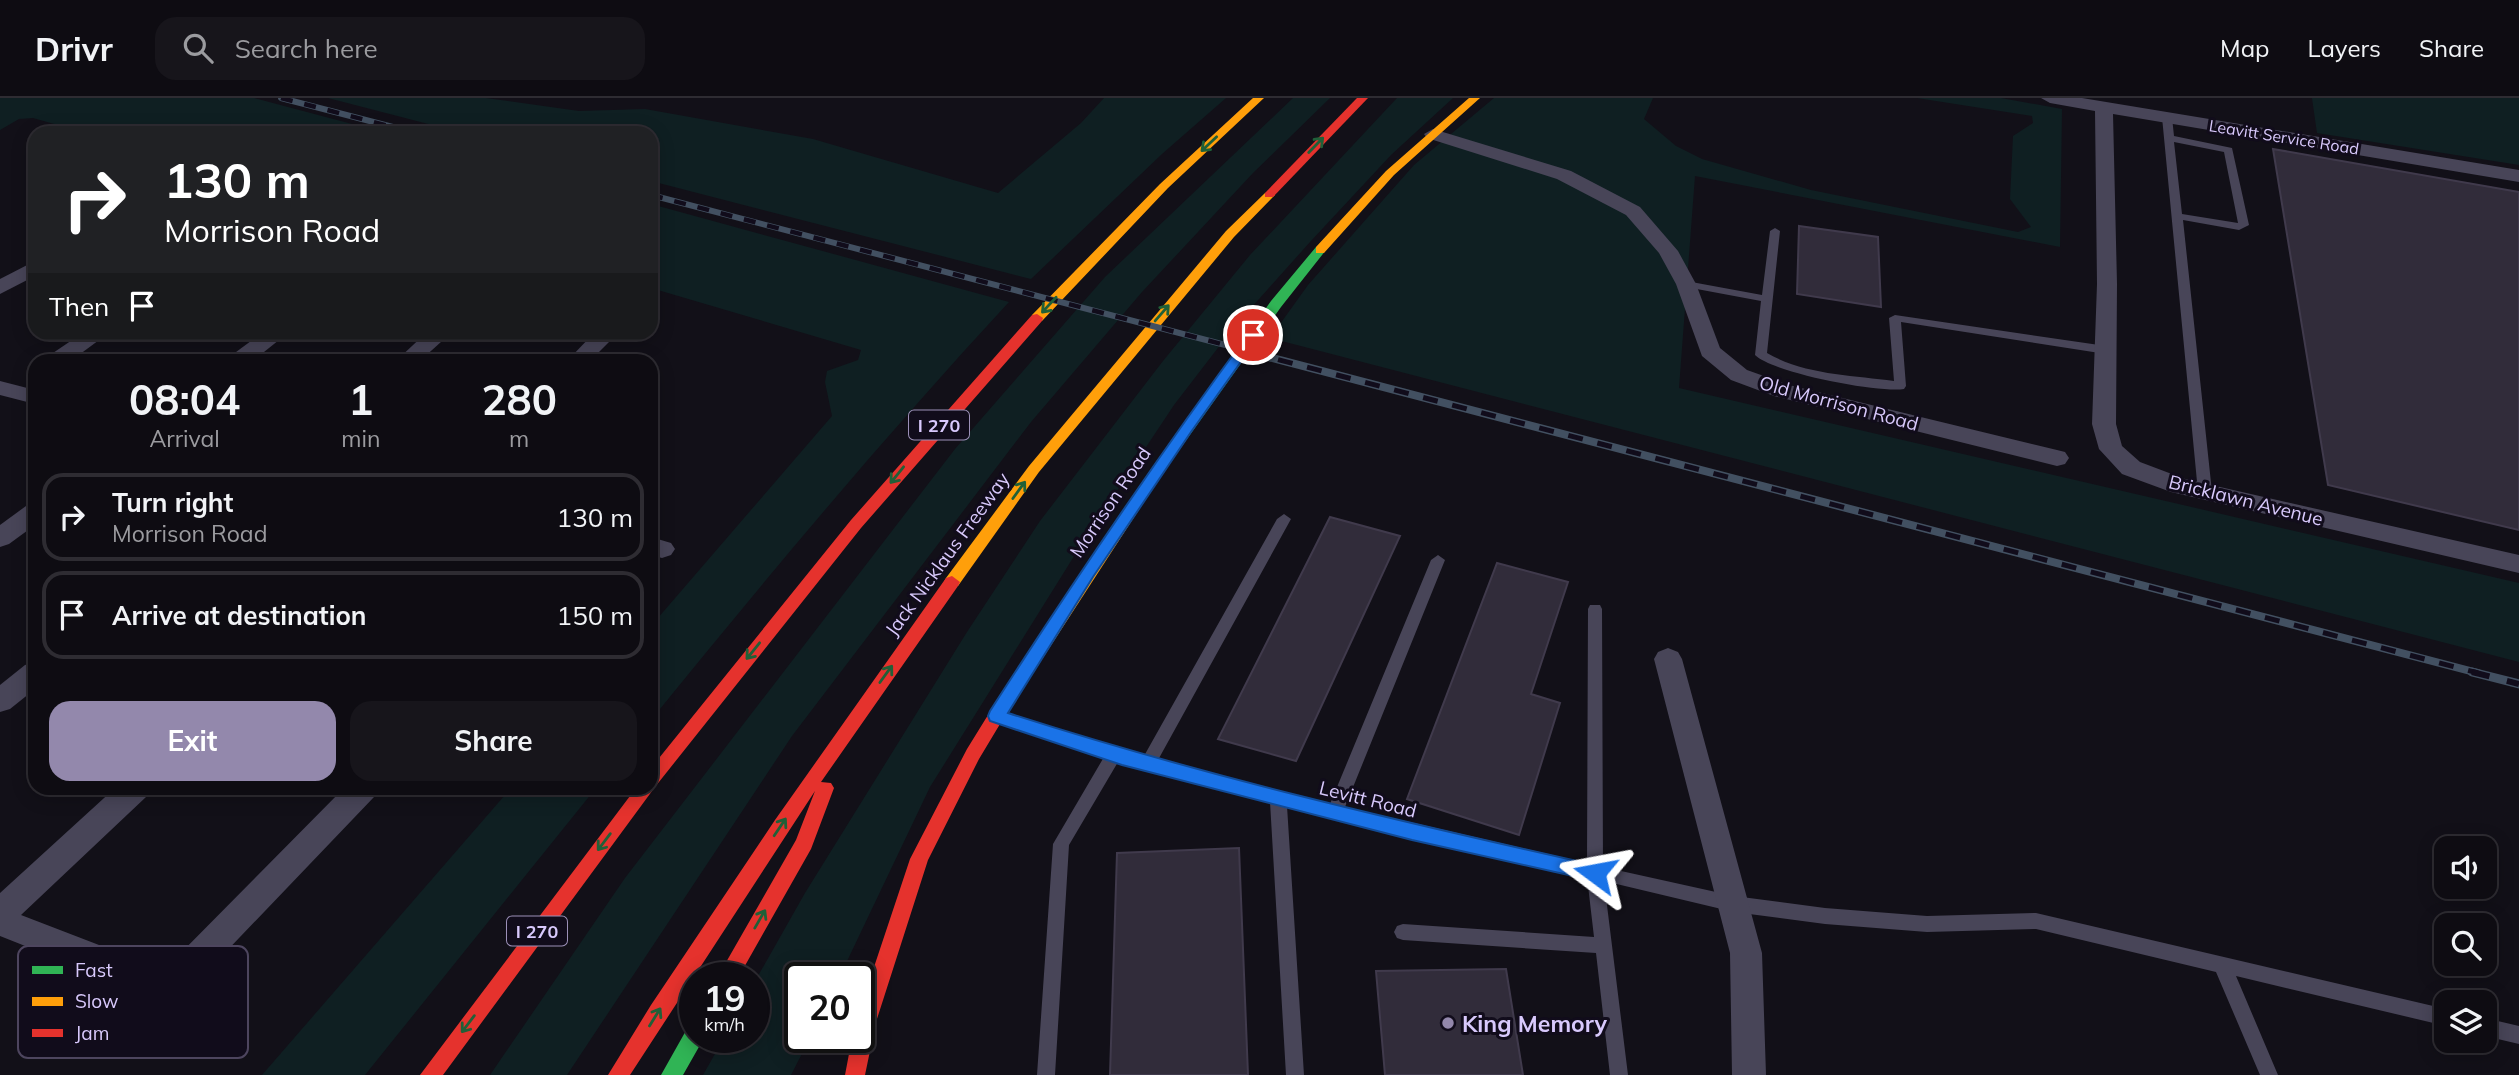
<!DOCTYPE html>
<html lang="en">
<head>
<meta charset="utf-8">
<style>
	:root { --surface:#0e0c12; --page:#17151b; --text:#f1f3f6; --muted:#9b9b9f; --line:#2e2c32; --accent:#9388ac }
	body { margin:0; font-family:Mulish,sans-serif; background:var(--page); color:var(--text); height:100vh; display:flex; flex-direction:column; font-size:26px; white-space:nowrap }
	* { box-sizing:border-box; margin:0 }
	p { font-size:23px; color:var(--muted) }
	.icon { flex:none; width:38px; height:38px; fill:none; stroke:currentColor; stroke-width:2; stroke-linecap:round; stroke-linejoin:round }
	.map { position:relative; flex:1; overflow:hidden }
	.sheet { position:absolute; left:28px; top:256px; width:630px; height:441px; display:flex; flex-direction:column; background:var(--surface); border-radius:21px; box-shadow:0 4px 18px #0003,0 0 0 2px var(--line) }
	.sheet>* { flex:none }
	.banner { position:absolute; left:28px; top:28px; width:630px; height:214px; border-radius:21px; box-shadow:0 4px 18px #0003,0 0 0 2px var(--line); background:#202124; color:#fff; overflow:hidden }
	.controls { position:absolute; left:2434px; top:738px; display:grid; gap:14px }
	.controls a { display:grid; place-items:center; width:63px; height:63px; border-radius:14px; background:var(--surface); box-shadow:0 4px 18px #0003,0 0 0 2px var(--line); font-size:35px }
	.speed { position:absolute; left:679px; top:864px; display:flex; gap:14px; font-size:35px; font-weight:700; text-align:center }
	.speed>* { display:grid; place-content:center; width:91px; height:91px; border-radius:50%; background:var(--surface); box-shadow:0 4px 18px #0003,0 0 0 2px var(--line); line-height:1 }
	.speed small { font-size:18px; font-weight:400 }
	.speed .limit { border:4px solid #111; border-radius:10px; background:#fff; color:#111 }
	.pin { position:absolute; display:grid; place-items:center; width:60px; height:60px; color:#fff; margin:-30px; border:4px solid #fff; border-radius:50%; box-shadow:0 2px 7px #0007 }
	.me { position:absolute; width:77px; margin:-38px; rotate:283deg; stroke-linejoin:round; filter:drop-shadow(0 0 5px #0008) }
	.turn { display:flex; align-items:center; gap:24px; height:147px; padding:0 21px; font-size:32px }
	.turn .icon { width:91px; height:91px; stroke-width:2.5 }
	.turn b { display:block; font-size:49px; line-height:60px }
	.then { display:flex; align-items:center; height:66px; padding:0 21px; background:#0003; gap:14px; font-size:26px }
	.eta { display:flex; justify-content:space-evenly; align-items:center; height:119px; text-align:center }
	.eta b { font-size:42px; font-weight:700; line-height:49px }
	.cta { display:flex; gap:14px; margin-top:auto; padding:14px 21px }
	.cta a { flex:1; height:80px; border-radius:21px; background:var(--accent); color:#fff; font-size:28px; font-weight:700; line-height:80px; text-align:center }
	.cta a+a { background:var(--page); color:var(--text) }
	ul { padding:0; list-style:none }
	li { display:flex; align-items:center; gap:21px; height:88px; margin:0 14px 10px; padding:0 7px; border:4px solid var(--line); border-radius:21px }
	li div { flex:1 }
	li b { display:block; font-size:26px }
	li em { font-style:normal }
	header { display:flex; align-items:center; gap:42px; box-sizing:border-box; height:98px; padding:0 35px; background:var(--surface); border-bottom:2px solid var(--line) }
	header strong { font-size:33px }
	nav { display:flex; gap:38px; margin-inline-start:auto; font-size:24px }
	.search { width:490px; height:63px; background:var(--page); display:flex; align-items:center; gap:18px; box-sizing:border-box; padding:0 24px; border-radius:21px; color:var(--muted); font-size:26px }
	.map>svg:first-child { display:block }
	.green { fill:#0f1f22 }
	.building { fill:#312c3a; stroke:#403a4c; stroke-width:2 }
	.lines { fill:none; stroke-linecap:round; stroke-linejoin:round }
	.lane { fill:#484558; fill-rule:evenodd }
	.street { fill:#484558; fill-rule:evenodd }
	.fast { fill:#30b455; fill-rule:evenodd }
	.slow { fill:#ff9f0a; fill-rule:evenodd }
	.jam { fill:#e5322d; fill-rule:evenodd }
	.rail-far2-casing { stroke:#425061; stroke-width:6 }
	.rail-far1-casing { stroke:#425061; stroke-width:8 }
	.rail-casing { stroke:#425061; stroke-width:9 }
	.rail-far2 { stroke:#110c1b; stroke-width:4.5; stroke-dasharray:12; stroke-linecap:butt }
	.rail-far1 { stroke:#110c1b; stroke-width:5; stroke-dasharray:15; stroke-linecap:butt }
	.rail { stroke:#110c1b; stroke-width:6; stroke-dasharray:18; stroke-linecap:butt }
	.oneway { stroke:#206038 }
	.route { fill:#1a73e8; stroke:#114b97; stroke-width:2 }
	.poi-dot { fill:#9388ac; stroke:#110c1b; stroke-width:2.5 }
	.labels { text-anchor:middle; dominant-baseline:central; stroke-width:6; stroke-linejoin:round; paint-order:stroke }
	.far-street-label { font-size:16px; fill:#d8c9fc; stroke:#110c1b }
	.shield { fill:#110c1b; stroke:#9c90b8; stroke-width:2 }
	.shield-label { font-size:18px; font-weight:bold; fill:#d8c9fc }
	.street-label { font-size:19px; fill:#d8c9fc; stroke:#110c1b }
	.near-poi-label { font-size:23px; font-weight:bold; fill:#d8c9fc; stroke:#110c1b; text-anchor:start }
	.key { fill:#110c1b; stroke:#4d455e; stroke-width:2 }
	.key-label { font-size:19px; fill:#d8c9fc }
</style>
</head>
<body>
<header>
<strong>Drivr</strong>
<div class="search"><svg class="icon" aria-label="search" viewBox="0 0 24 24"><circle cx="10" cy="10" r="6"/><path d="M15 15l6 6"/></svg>Search here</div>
<nav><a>Map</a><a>Layers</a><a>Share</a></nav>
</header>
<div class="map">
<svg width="2519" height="977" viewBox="0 0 2519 977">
	<rect width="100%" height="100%" fill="#121018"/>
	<!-- green -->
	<g class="green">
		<polygon points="0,0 254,0 386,35 86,35 33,20 19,21 0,32"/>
		<polygon points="328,0 486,0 579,13 645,11 813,41 998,95 1081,25 1104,0 1226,0 1162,56 1031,181 651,83 651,35 463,35"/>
		<polygon points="1293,0 1330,0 1253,75 1142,194 1031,324 792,638 567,977 490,977 625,780 955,351 1105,179"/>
		<polygon points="1397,0 1453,0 1391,57 1310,144 1234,229 1174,307 1081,447 930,689 839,880 800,880 800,940 810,940 791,977 703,977 724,940 754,940 754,885 805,795 967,534 1040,423 1163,263 1250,157"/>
		<polygon points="1494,0 1653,0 1644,21 1676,48 1702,61 1811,92 2018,134 2031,129 2010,101 2013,38 2033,25 2032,18 1917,0 2001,0 2062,11 2060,149 1695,78 1679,290 2519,485 2519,564 1270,240 1308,187 1414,67"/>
		<polygon points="2312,0 2519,0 2519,67 2317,35"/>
		<path d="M 651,106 L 1009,204 C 884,339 767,479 651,622 L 651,528 L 832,318 L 825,284 L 827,273 L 858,262 L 861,252 L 651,190 Z"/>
		<polygon points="511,690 596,690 365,977 262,977"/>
	</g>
	<!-- building -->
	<g class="building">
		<polygon points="2273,51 2519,94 2519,432 2328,387"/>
		<polygon points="1799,128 1878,139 1881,209 1797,196"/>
		<polygon points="1330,419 1400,438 1296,663 1218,641"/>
		<polygon points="1497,465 1568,484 1531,596 1560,605 1519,737 1407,701"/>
		<polygon points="1239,750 1248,977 1110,977 1117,755"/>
		<polygon points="1506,871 1523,977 1385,977 1376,873"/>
	</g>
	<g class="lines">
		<!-- lane -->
		<g class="lane">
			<path d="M 2167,16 L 2172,19 L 2174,38 L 2232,50 L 2249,127 L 2239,132 L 2183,122 L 2212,394 L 2205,398 L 2198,394 L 2162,19 ZM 2174,44 L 2224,54 L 2238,125 L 2182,116 Z"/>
			<path d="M 1775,130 L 1780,133 L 1767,255 C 1805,277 1852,277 1894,283 L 1889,220 L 1895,217 L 2106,248 L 2112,252 L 2106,256 L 1901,224 L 1906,288 L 1904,291 C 1879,295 1773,275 1755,257 L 1761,203 L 1686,189 L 1680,186 L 1686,183 L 1762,197 L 1770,133 Z"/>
			<polygon points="1284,416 1291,421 1158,662 1330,706 1431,462 1438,457 1445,462 1345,709 1587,765 1588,511 1590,507 1600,507 1602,511 1603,769 1734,798 1825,810 1927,818 2036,815 2446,911 2446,928 2236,878 2278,977 2260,977 2216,874 2036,831 1927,834 1825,826 1734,814 1604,783 1628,977 1610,977 1596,855 1403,842 1397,840 1394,834 1397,828 1403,826 1594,839 1587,779 1287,708 1304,977 1286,977 1270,704 1118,664 1069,747 1055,977 1037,977 1053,746 1104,659 993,622 990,618 993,614 998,612 1144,658 1277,421"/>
			<polygon points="2485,920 2519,928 2519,946 2485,938"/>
		</g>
		<!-- street -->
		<g class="street">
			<polygon points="2041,0 2082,0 2519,72 2519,84 2113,16 2117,186 2116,326 2122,348 2140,364 2185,381 2519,457 2519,475 2171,394 2122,376 2099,351 2092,326 2097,186 2095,13 2050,5"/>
			<polygon points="1433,31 1571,73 1640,109 1678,153 1696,186 1720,250 1747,272 1789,287 2057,352 2065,354 2069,360 2065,366 2057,368 1774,298 1731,282 1702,258 1676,186 1659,155 1626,117 1557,81 1427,40 1424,36"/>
			<polygon points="35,163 35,178 0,196 0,181"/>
			<polygon points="84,234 110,234 72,262 47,262 50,257"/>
			<polygon points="263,234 289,234 254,262 229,262 232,257"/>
			<polygon points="427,234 452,234 421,262 397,262"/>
			<polygon points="595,234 619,234 591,262 568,262"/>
			<polygon points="0,283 35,292 35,306 0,297"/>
			<polygon points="35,405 35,427 9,446 0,449 0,427 26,408"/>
			<polygon points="651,439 671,445 675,451 671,457 662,460 651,457"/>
			<polygon points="1668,550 1678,554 1682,561 1762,855 1766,977 1732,977 1730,855 1654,561 1658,554"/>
			<polygon points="35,564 35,591 10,611 0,614 0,587 25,567"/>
			<polygon points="115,690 150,690 146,699 21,817 164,872 344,690 378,690 374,699 197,884 221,894 226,905 221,916 209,921 0,838 0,795"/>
		</g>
		<!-- fast -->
		<g class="fast">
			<polygon points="1320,148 1326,152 1281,209 1162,376 1152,376 1150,373 1152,370 1271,203 1316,149"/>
			<polygon points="695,926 695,940 704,940 683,977 661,977 688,929"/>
		</g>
		<!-- slow -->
		<g class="slow">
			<polygon points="1253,0 1264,0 1168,90 1042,223 1032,223 1032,217 1160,86"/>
			<polygon points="1469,0 1480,0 1394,77 1324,155 1316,155 1316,149 1386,73"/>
			<polygon points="1269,94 1275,97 1273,99 1234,139 1039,374 958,488 946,488 944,484 946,480 1029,368 1226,133 1265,95"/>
			<polygon points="1157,368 1164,373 1013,606 1001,606 999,601 1001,596 1152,370"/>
		</g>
		<!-- jam -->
		<g class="jam">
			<polygon points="1357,0 1368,0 1273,99 1265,99 1265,95"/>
			<polygon points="1037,216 1043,220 1042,223 861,430 655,689 443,977 420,977 636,690 651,690 651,670 851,422 1032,217"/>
			<polygon points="952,478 960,484 958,488 821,684 831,685 834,690 811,751 738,880 717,880 796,742 815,693 630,977 608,977 651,907 775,722 946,480"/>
			<polygon points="1007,594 1013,596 1015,601 979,661 928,762 876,924 865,977 845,977 852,940 859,940 859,914 910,761 967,651 1001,596"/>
		</g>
		<!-- rail-far2 casing -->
		<g class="rail-far2-casing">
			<g id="rail-far2">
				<polyline points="281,0 416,35"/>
				<polyline points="651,97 1256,255"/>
			</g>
		</g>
		<!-- rail-far1 casing -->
		<g class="rail-far1-casing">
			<polyline id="rail-far1" points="1249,254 2478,575"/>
		</g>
		<!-- rail casing -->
		<g class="rail-casing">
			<polyline id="rail" points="2472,574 2519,586"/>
		</g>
		<!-- rail-far2 -->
		<use href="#rail-far2" class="rail-far2"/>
		<!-- rail-far1 -->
		<use href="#rail-far1" class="rail-far1"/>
		<!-- rail -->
		<use href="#rail" class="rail"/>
	</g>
	<!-- one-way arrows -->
	<defs><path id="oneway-shaft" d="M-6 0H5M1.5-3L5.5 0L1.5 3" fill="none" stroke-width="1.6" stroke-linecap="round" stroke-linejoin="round" transform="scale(1.75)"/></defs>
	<g class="oneway">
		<use href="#oneway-shaft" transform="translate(1209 46) rotate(137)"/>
		<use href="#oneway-shaft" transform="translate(1316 47) rotate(-46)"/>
		<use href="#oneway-shaft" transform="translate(1049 207) rotate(133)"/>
		<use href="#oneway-shaft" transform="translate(1162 215) rotate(-49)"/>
		<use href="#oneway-shaft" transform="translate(897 377) rotate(129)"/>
		<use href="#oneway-shaft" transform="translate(1019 392) rotate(-54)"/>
		<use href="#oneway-shaft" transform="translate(753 553) rotate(129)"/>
		<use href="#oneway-shaft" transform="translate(886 576) rotate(-54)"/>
		<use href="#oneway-shaft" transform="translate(780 729) rotate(-56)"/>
		<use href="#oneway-shaft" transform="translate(604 744) rotate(127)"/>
		<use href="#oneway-shaft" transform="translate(760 821) rotate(-60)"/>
		<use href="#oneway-shaft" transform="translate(655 919) rotate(-58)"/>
		<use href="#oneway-shaft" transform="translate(468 926) rotate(127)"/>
	</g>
	<!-- route -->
	<path class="route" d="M 1253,233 L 1260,237 L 1191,334 L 1093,479 L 1008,615 C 1200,677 1398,723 1595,767 L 1602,769 L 1605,775 L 1602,781 L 1595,783 L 1412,742 L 1122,667 L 990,623 L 988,618 L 990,613 C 1073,484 1158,358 1249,235 Z"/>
	<!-- markers -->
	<circle class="poi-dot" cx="1448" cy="925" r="7"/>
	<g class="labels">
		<!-- far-street labels -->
		<g class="far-street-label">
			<text transform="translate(2284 39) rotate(9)">Leavitt Service Road</text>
		</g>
		<!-- shield labels -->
		<g class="shield">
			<rect x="909" y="312.5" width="60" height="29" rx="5"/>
			<rect x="507" y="818.5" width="60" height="29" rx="5"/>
		</g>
		<g class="shield-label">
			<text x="939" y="327">I 270</text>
			<text x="537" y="833">I 270</text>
		</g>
		<!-- street labels -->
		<g class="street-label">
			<text transform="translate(1839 305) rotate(15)">Old Morrison Road</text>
			<text transform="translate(2246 402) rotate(14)">Bricklawn Avenue</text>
			<text transform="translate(1110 404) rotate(-56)">Morrison Road</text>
			<text transform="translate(947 456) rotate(-54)">Jack Nicklaus Freeway</text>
			<text transform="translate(1368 701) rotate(14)">Levitt Road</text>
		</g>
		<!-- near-poi labels -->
		<g class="near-poi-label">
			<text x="1462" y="925">King Memory</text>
		</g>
	</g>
	<!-- legend -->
	<rect x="18" y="848" width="230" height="112" rx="10" class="key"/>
	<rect x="32" y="868" width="31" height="8" fill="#30b455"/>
	<rect x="32" y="899" width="31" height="9" fill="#ff9f0a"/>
	<rect x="32" y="931" width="31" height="8" fill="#e5322d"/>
	<g class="key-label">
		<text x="75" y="879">Fast</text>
		<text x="75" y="910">Slow</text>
		<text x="75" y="942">Jam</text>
	</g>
</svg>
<div class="controls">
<a><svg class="icon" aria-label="sound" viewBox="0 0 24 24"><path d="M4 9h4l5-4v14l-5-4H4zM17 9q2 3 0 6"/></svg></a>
<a><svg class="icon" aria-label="search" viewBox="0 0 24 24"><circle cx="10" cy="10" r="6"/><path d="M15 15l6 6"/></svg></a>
<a><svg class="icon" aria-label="layers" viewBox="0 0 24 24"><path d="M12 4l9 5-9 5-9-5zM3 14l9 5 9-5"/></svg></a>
</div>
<div class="speed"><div>19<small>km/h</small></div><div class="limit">20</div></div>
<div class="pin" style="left:1253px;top:237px;background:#d93025"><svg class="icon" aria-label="arrive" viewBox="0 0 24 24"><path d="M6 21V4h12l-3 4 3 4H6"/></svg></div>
<svg class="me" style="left:1595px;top:775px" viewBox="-20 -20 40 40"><path d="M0-17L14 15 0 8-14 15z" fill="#1a73e8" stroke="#fff" stroke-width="4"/></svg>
<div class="banner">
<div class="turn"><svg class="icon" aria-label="right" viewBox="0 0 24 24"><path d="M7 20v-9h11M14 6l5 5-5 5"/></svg><div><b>130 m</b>Morrison Road</div></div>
<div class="then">Then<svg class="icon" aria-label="arrive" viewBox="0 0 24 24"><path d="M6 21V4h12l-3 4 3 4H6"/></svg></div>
</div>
<section class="sheet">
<div class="eta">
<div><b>08:04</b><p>Arrival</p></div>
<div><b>1</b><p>min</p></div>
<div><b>280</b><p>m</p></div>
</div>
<ul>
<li><svg class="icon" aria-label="right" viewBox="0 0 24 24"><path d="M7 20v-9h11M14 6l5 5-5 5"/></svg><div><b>Turn right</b><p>Morrison Road</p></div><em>130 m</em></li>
<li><svg class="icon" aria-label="arrive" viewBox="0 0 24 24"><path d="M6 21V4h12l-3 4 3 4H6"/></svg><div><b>Arrive at destination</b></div><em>150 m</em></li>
</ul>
<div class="cta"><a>Exit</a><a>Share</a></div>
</section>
</div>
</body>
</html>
